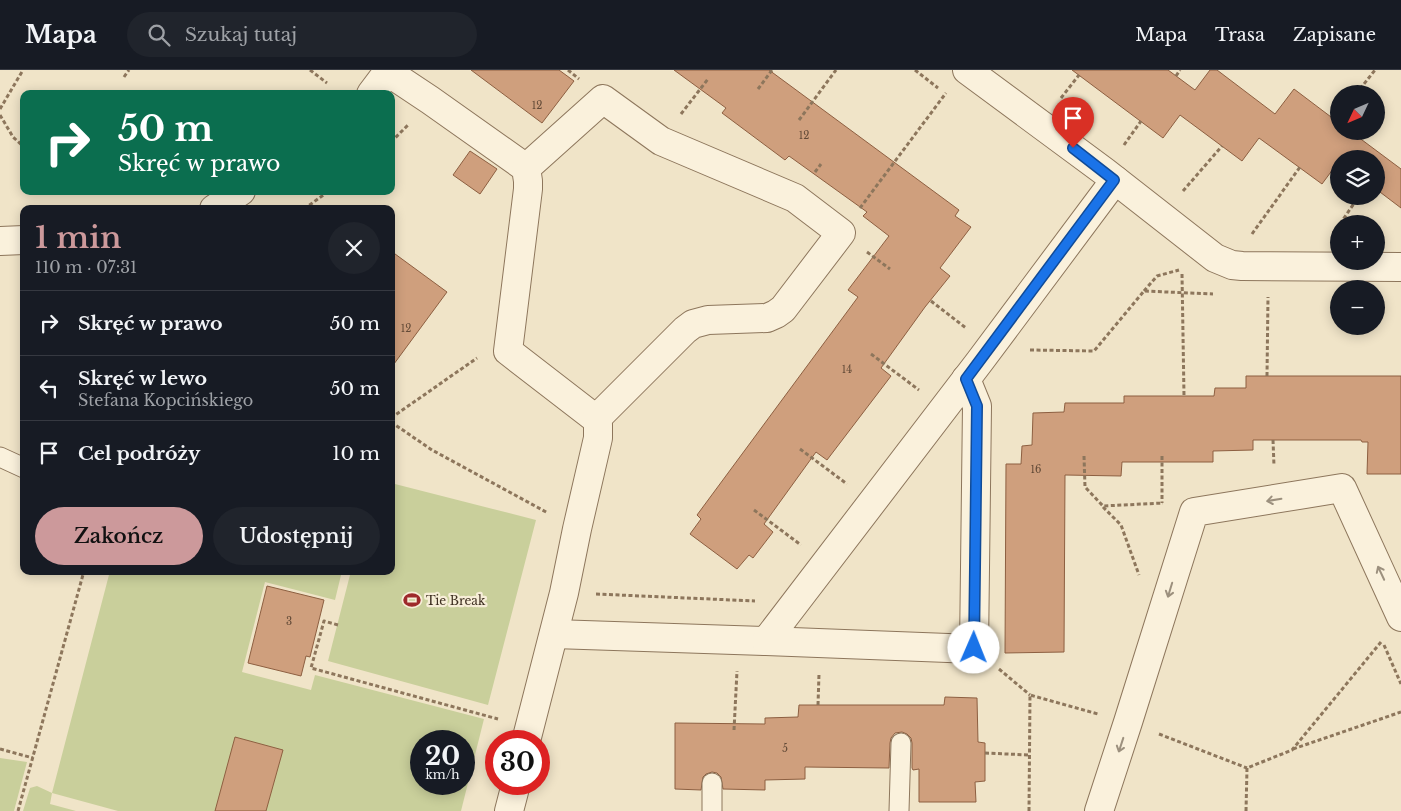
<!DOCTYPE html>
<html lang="pl">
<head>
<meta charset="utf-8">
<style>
	:root { --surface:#171b24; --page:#20242c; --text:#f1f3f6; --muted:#9ea1a6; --line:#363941; --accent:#cc999b }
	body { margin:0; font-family:"Libre Baskerville",serif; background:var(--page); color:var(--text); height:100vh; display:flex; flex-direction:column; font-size:19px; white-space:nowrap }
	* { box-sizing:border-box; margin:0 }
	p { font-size:16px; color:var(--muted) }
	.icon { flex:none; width:28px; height:28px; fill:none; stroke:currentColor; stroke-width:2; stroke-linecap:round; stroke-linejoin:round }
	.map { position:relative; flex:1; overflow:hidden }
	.sheet { position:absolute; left:20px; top:135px; width:375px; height:370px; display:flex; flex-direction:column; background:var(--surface); border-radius:10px; box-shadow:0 2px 12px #0003 }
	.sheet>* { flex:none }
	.banner { position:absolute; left:20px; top:20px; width:375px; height:105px; border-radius:10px; box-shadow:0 2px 12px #0003; background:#0b6e4f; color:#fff; overflow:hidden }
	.needle { width:32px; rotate:226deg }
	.controls { position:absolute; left:1330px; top:15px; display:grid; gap:10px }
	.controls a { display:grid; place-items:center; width:55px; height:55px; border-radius:50%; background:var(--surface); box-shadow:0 2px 12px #0003; font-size:25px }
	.speed { position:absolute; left:410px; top:660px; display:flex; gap:10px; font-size:25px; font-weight:700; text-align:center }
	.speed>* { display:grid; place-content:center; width:65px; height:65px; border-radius:50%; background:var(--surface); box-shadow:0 2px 12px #0003; line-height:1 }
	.speed small { font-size:12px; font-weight:400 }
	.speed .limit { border:8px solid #d22; background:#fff; color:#111 }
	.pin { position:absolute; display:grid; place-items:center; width:42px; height:42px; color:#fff; margin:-51px -21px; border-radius:50% 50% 50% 0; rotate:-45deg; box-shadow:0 0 5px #0007 }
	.pin .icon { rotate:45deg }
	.me { position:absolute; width:55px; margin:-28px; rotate:1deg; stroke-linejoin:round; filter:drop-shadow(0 0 4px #0008) }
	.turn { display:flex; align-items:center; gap:18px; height:105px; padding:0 15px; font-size:22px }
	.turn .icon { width:65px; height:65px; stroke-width:2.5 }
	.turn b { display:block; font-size:35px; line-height:42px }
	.round { display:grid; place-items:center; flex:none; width:52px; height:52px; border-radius:26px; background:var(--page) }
	.headline { display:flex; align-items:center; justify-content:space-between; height:85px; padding:0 15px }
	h1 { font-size:30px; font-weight:600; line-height:38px; color:var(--accent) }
	.button { display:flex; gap:10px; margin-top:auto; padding:10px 15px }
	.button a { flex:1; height:58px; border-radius:30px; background:var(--accent); color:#111; font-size:20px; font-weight:600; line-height:58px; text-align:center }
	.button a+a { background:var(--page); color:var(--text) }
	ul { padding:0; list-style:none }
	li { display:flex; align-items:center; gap:15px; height:65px; padding:0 15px; border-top:1px solid var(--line) }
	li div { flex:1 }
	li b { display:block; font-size:19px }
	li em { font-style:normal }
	header { display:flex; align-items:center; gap:30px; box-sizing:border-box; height:70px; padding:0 25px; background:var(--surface); border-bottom:1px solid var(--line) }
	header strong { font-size:24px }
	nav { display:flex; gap:28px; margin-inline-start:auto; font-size:18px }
	.search { width:350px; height:45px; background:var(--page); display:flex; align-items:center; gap:12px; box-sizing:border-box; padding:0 18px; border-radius:28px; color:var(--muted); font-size:19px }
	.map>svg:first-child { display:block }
	.green { fill:#c9cf9b; fill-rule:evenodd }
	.building { fill:#cf9f7d; stroke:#8d5f41 }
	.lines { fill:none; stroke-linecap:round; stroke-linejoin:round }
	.lane-casing { stroke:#8d765c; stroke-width:21 }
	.street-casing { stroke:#8d765c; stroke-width:30 }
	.path { stroke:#8d765c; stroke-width:3; stroke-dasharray:4 2.5; stroke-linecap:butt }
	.lane { stroke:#faf1dc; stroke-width:19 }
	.street { stroke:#faf1dc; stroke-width:28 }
	.oneway { stroke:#9c907e }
	.route-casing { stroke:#114b97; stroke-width:12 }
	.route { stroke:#1a73e8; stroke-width:9 }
	.labels { text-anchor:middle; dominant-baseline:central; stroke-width:4.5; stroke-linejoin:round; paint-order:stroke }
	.number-label { font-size:10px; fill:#624a37 }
	.poi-label { font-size:12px; fill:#3d2e20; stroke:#f7eed8; text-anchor:start }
</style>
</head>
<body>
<header>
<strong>Mapa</strong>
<div class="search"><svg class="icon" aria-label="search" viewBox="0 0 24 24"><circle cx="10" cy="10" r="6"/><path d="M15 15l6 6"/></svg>Szukaj tutaj</div>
<nav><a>Mapa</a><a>Trasa</a><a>Zapisane</a></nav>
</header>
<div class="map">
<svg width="1401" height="741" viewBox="0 0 1401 741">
	<rect width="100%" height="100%" fill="#f0e4c8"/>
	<!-- green -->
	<g class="green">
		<polygon points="391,413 536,450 488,635 328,591 351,501 391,501"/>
		<path d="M 110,501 L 173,501 L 181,503 L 196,501 L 342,501 L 335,530 L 265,512 L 242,602 L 311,620 L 315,605 L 484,649 L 461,741 L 118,741 L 52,723 L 50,734 L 76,741 L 23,741 L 30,718 L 37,716 L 52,723 ZM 421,671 L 464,671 L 464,714 L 421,714 Z"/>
		<polygon points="0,688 27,692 14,741 0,741"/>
	</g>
	<!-- building -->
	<g class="building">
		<polygon points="471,0 559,0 574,11 542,53"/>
		<polygon points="674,0 769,0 959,140 955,146 971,157 940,198 950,206 925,237 881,298 891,306 827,390 816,382 764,454 773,462 753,488 749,485 737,499 690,464 701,449 697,445 858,227 848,220 889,166 863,146 867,142 789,86 785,90 722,43 726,38"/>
		<polygon points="1072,0 1168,0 1195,20 1210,0 1217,0 1275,44 1294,19 1339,53 1339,61 1350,61 1401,99 1401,138 1376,119 1376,89 1339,89 1339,91 1322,114 1259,68 1242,91 1180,45 1163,68"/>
		<polygon points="470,81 497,99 480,124 453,105"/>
		<polygon points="391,181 447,222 391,298"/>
		<polygon points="1246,306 1401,306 1401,404 1367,404 1368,372 1362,372 1361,370 1253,370 1253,380 1213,381 1213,392 1122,392 1121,406 1065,405 1064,582 1005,583 1006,394 1021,394 1022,376 1032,375 1033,343 1064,342 1065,333 1124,333 1124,326 1214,326 1215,318 1246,318"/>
		<polygon points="267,516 324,530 310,587 306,586 301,606 248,593"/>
		<polygon points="945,627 977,628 978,672 985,673 985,711 975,712 976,732 919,732 919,699 913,700 912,698 912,673 911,668 907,664 902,662 895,663 891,668 890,673 889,698 805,697 805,709 765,710 765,720 723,719 721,707 717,703 712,702 706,704 703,707 701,720 675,719 675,653 765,654 765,648 798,647 799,635 944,635"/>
		<polygon points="235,667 283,680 266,741 215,741"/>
	</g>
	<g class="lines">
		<!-- lane casing -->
		<g class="lane-casing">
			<g id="lane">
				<polyline points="0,387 24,398"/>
				<polyline points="712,741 712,713"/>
				<polyline points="899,741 901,673"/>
			</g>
		</g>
		<!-- street casing -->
		<g class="street-casing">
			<g id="street">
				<polyline points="967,0 1105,102 1215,188 1232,195 1242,196 1401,197"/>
				<polyline points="388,2 430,30 526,98 528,111 528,119 508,281 596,349 598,355 598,368 577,459 564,523 526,671"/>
				<polyline points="371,24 389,0"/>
				<polyline points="526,98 603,29 661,71 795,128 841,163 783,239 776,244 767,248 708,250 693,254 685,260 596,349"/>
				<polyline points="214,139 241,121"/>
				<polyline points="0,171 24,170"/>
				<polyline points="554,564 766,571 980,291 1115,110"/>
				<polyline points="766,571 974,579 977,336 966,309"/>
				<polyline points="509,741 516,714"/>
				<polyline points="1099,741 1128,652 1194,442 1342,418 1401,547"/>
			</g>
		</g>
		<!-- path -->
		<g class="path">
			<polyline points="310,0 327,13"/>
			<polyline points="568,0 579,9"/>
			<polyline points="915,0 938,18"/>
			<polyline points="1176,6 1180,0"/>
			<polyline points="124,7 129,0"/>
			<polyline points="758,19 772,0"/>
			<polyline points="179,24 181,21"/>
			<polyline points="1356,24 1375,0"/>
			<polyline points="1061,28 1079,5"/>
			<polyline points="0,39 23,0"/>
			<polyline points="681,44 708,9"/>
			<polyline points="0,45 13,67 24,77"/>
			<polyline points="799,50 836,0"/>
			<polyline points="1335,50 1339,45"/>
			<polyline points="391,72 408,55"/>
			<polyline points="1124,75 1141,51"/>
			<polyline points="815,102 821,94"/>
			<polyline points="1183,121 1222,76"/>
			<polyline points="40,122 41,121"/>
			<polyline points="860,138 946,23"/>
			<polyline points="304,139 329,121"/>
			<polyline points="1340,154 1359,126"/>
			<polyline points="1333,163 1339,156"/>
			<polyline points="1252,164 1300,97"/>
			<polyline points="867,182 890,199"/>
			<polyline points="1182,204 1184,326"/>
			<polyline points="1144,221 1157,206 1179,200"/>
			<polyline points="931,231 966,258"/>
			<polyline points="1030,280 1094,281 1144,221 1213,224"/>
			<polyline points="871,284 919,320"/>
			<polyline points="1267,306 1268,227"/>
			<polyline points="391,348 477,288"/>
			<polyline points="391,352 432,380 548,443"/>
			<polyline points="1273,370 1274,396"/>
			<polyline points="800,379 847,414"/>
			<polyline points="1084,386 1085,417 1103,436 1163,433"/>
			<polyline points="1162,386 1162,433"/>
			<polyline points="1103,437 1121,455 1139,505"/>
			<polyline points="754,440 801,475"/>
			<polyline points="596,524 755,531"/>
			<polyline points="338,555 324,551 311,598 498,649"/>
			<polyline points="1384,575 1401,614"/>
			<polyline points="999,599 1030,625"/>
			<polyline points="818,635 819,604"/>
			<polyline points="734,660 737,601"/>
			<polyline points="1159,664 1247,698"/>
			<polyline points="0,679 33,688"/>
			<polyline points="1293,679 1401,642"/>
			<polyline points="985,683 1029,685"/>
			<polyline points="18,741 84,501"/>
			<polyline points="1029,741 1030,625 1098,644"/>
			<polyline points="1246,741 1247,698 1292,680 1381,572"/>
		</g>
		<!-- lane -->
		<use href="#lane" class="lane"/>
		<!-- street -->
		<use href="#street" class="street"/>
	</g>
	<!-- one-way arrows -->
	<defs><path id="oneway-shaft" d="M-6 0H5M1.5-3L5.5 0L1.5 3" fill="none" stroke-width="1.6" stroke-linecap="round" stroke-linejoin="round" transform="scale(1.25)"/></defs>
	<g class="oneway">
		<use href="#oneway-shaft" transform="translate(1274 430) rotate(171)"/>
		<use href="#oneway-shaft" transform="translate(1381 503) rotate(-115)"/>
		<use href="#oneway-shaft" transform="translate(1170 520) rotate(107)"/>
		<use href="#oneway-shaft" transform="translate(1121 675) rotate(108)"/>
	</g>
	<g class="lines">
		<!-- route casing -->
		<g class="route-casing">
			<polyline id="route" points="974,578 977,336 966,309 1114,110 1073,78"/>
		</g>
		<!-- route -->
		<use href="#route" class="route"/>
	</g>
	<!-- icons -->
	<defs>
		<g id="stadium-bare" transform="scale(1.35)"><path d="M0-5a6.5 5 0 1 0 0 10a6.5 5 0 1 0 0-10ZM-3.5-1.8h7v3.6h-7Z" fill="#9e2a2b" stroke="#f7eed8" stroke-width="2.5" paint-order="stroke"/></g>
	</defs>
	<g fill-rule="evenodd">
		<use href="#stadium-bare" x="412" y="530"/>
	</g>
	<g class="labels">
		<!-- number labels -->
		<g class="number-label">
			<text x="537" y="35">12</text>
			<text x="804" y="65">12</text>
			<text x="406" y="258">12</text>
			<text x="847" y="299">14</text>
			<text x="1036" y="399">16</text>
			<text x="289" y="551">3</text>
			<text x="785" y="678">5</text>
		</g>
		<!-- poi labels -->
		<g class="poi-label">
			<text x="426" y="530">Tie Break</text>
		</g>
	</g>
</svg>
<div class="controls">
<a><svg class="needle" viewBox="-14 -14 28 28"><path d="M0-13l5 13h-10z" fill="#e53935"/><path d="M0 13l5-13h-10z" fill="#9ea1a6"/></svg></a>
<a><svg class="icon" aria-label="layers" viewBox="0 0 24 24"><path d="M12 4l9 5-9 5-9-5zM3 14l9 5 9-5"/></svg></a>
<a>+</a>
<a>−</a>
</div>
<div class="speed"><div>20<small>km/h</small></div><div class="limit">30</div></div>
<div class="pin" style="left:1073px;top:78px;background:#d93025"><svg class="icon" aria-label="arrive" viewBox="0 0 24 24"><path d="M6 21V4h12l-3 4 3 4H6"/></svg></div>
<svg class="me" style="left:974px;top:578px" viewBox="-20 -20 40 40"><circle r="19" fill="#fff"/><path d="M0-13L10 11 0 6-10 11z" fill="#1a73e8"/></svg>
<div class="banner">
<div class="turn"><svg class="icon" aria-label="right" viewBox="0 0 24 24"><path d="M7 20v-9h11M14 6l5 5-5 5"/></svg><div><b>50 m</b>Skręć w prawo</div></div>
</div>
<section class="sheet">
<div class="headline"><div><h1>1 min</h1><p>110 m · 07:31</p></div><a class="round"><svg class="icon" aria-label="close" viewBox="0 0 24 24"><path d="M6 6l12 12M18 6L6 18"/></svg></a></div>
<ul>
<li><svg class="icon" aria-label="right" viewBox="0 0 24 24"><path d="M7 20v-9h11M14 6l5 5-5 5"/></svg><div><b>Skręć w prawo</b></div><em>50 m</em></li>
<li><svg class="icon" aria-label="left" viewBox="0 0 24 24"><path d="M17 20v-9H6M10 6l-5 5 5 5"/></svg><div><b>Skręć w lewo</b><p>Stefana Kopcińskiego</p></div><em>50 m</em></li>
<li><svg class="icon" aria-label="arrive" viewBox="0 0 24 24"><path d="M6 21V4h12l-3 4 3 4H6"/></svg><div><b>Cel podróży</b></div><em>10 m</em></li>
</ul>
<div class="button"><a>Zakończ</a><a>Udostępnij</a></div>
</section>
</div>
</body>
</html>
